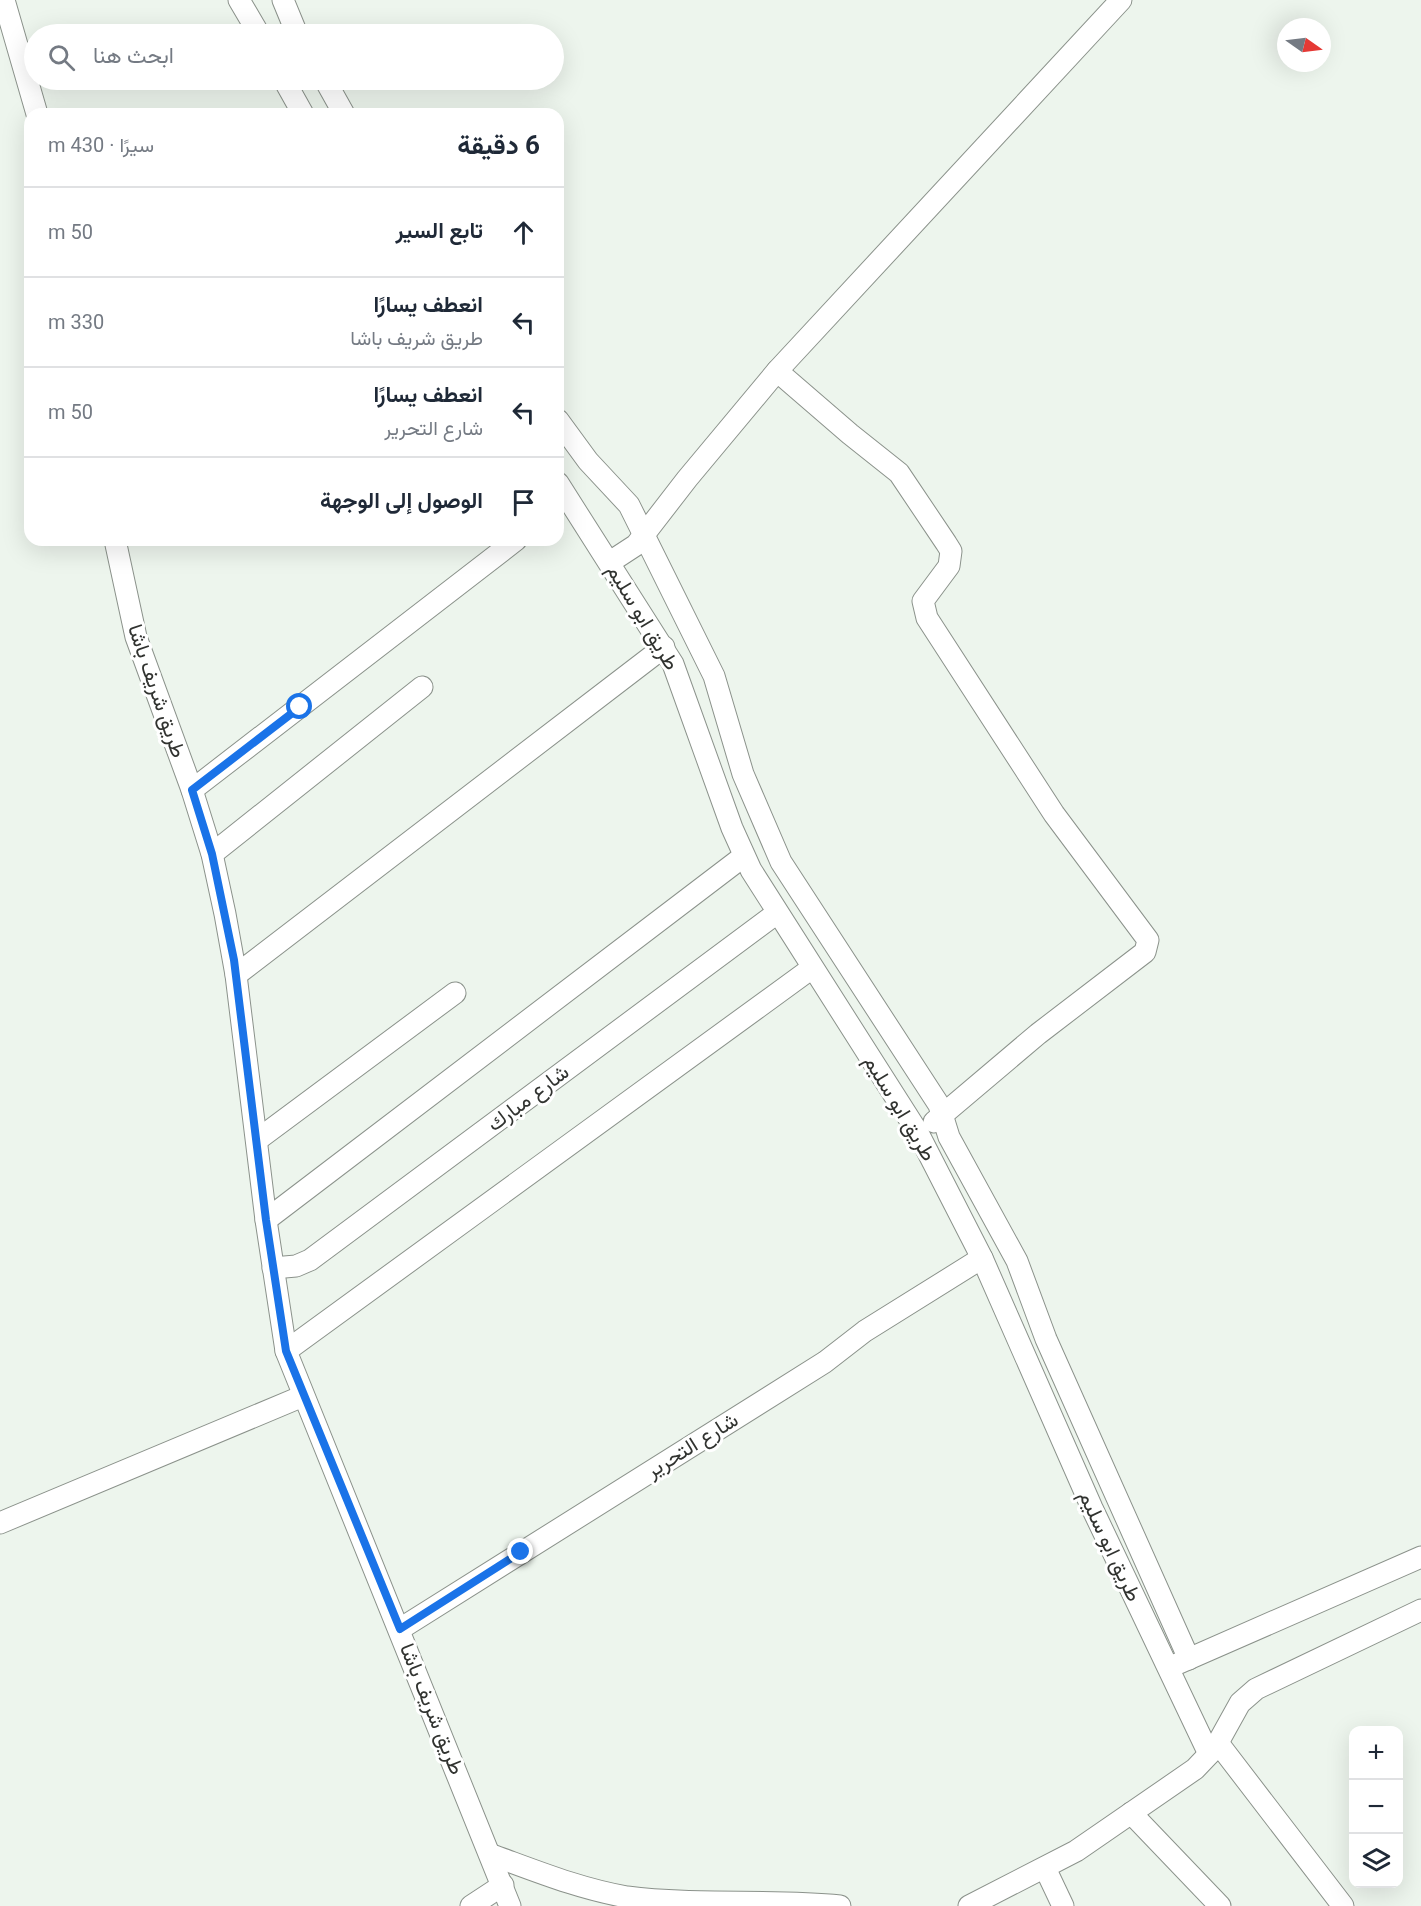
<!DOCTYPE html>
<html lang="ar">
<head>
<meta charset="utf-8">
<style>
  :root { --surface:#fff; --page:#f6f6f7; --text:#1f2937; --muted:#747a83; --line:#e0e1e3 }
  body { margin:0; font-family:Roboto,Vazirmatn,sans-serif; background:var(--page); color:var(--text); direction:rtl }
  .controls { position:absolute; right:18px; bottom:18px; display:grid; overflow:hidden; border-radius:12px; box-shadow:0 6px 24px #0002 }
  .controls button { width:54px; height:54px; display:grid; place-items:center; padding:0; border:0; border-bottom:2px solid var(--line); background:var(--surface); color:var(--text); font:30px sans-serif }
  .compass { position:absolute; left:1277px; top:18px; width:54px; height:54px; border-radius:50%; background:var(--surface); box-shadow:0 6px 24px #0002; rotate:104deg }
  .stop { position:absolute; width:18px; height:18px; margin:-14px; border:4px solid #1a73e8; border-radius:50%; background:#fff }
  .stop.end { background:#1a73e8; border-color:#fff; box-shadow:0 2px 6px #0008 }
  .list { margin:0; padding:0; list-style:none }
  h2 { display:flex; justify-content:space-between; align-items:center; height:78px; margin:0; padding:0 24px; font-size:26px }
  h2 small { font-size:20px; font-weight:400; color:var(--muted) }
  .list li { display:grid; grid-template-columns:39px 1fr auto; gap:18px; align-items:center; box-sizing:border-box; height:90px; padding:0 24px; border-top:2px solid var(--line) }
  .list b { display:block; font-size:22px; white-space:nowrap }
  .list p { margin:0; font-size:20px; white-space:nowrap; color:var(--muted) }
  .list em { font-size:20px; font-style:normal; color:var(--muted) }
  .icon { flex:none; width:33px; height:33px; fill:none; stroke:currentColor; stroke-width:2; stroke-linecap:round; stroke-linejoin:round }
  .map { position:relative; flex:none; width:1421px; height:1906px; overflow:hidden; direction:ltr }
  .search { position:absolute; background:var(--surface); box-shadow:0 6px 24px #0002; left:24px; top:24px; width:540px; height:66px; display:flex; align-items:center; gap:15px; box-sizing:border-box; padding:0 21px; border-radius:33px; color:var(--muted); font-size:22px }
  .panel { position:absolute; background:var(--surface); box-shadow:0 6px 24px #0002; left:24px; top:108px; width:540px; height:438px; border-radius:18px; direction:rtl }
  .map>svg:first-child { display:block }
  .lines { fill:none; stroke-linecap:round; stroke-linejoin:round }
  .minor-casing { stroke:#8b928b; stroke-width:23 }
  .minor { stroke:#fff; stroke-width:21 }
  .route { stroke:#1a73e8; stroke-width:8 }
  .labels { text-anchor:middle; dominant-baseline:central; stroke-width:6; stroke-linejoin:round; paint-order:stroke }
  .street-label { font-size:21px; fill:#313330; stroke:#fff }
</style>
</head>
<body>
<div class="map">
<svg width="1421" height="1906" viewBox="0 0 1421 1906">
  <rect width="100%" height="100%" fill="#edf5ed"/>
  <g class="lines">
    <g class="minor-casing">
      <g id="minor">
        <path d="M 4,0 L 37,114"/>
        <path d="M 239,0 L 259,34"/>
        <path d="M 283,0 L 297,34"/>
        <path d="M 284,80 L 303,114"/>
        <path d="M 325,80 L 344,114"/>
        <path d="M 777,371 L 850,434 L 899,473 L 946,543 L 951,551 L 949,566 L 923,601 L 927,618 L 1054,814 L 1148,940 L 1145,952 L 1038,1034 L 934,1122"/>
        <path d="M 558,420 L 588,461 L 629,505 L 714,676 L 743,774 L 781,862 L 939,1105 L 949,1137 L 1017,1261 L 1046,1339 L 1189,1659"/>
        <path d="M 558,483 L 673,664 L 732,828 L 751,870 L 917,1131 L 982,1258 L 1092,1508 L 1209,1754"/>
        <path d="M 115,540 L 136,637 L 192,790 L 212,854 L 225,914 L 236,975 L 266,1220 L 286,1351 L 510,1906"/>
        <path d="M 610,562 L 636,545 L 687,479 L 777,371 L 1121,0"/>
        <path d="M 192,790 L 516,540"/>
        <path d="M 212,854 L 422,687"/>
        <path d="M 236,975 L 664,647"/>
        <path d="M 257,1140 L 455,993"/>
        <path d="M 266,1220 L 744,856"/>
        <path d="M 273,1268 L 296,1266 L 310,1260 L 777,913"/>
        <path d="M 286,1351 L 812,968"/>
        <path d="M 0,1523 L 303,1396"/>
        <path d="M 400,1629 L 825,1362 L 865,1331 L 982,1258"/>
        <path d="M 1177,1664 L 1421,1557"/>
        <path d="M 1218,1743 L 1343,1906"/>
        <path d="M 1131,1813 L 1220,1906"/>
        <path d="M 492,1855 C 536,1871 580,1889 627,1897 C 697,1906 770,1899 840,1906"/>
        <path d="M 1045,1868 L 1063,1906"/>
        <path d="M 471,1906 L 503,1885"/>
        <path d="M 969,1906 L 1076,1851 L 1195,1769 L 1215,1748 L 1240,1703 L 1256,1689 L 1421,1610"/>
      </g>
    </g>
    <use href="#minor" class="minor"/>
  </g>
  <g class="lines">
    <path class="route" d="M 300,707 L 192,790 L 212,854 L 234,960 L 266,1220 L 286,1351 L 400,1629 L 521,1552"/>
  </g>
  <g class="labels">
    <g class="street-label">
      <text transform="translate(643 617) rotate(59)">طريق ابو سليم</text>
      <text transform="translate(157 691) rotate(71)">طريق شريف باشا</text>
      <text transform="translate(528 1098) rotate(-37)">شارع مبارك</text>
      <text transform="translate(900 1108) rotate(59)">طريق ابو سليم</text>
      <text transform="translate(692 1445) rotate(-32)">شارع التحرير</text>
      <text transform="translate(1110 1546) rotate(65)">طريق ابو سليم</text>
      <text transform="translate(432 1709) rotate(68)">طريق شريف باشا</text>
    </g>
  </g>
</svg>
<div class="controls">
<button>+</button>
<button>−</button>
<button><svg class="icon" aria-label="layers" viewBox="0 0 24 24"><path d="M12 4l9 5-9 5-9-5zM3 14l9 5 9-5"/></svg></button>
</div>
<svg class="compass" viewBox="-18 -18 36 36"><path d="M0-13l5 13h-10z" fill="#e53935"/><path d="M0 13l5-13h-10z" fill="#747a83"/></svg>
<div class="stop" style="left:300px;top:707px"></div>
<div class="stop end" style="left:521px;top:1552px"></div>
<div class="search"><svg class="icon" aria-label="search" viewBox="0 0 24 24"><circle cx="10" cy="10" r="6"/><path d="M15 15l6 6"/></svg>ابحث هنا</div>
<section class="panel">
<h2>6 دقيقة<small>سيرًا · 430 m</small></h2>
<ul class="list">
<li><svg class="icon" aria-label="ahead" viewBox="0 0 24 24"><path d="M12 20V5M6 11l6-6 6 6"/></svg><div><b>تابع السير</b></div><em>50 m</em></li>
<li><svg class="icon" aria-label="left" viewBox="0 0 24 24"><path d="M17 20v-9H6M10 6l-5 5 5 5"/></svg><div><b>انعطف يسارًا</b><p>طريق شريف باشا</p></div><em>330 m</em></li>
<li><svg class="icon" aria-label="left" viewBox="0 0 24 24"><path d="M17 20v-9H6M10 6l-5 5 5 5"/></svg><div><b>انعطف يسارًا</b><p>شارع التحرير</p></div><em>50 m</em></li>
<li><svg class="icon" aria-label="arrive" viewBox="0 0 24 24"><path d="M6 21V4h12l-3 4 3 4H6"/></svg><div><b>الوصول إلى الوجهة</b></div></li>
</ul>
</section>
</div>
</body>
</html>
